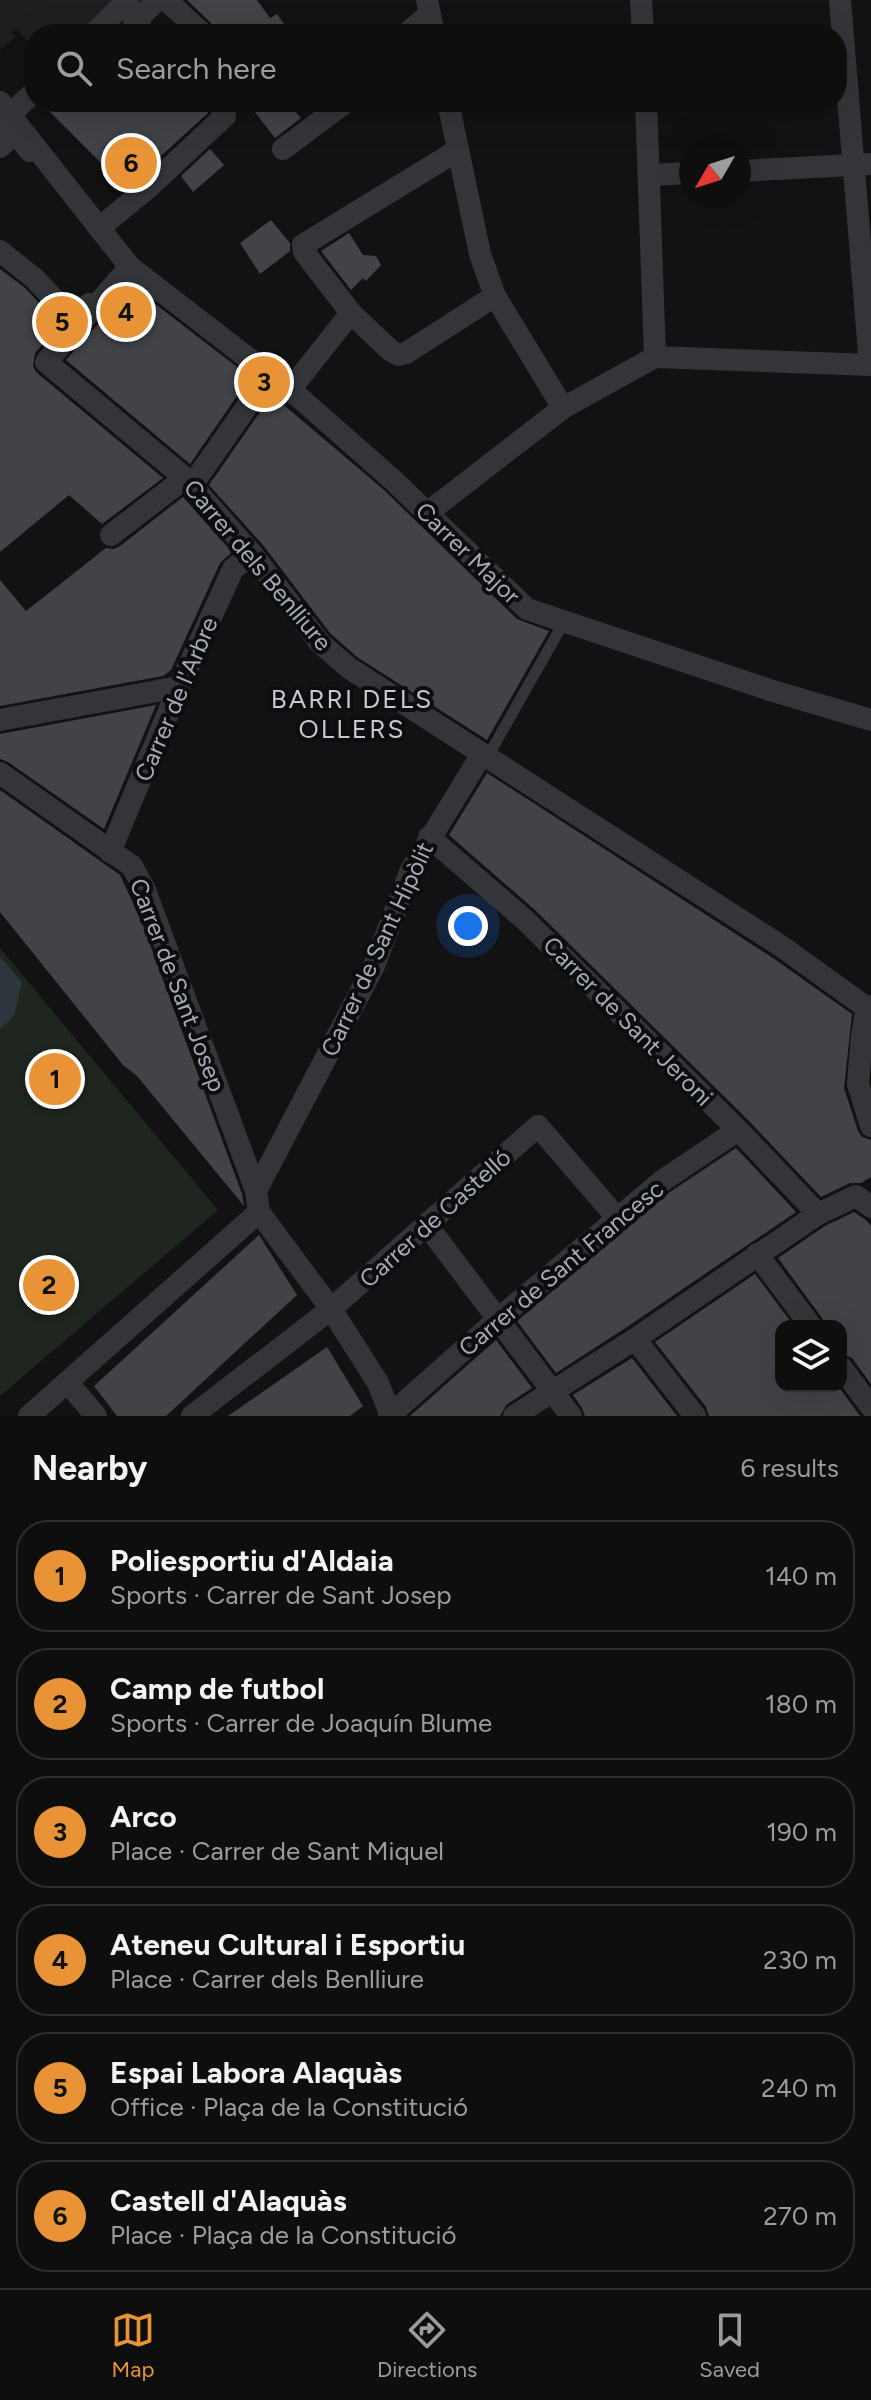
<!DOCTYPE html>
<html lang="en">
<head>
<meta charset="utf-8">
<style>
  :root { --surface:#0e0e0f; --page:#171718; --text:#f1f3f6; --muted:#9b9c9e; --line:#2e2e2f; --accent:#e89436 }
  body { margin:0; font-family:Figtree,sans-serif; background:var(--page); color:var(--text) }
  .controls { position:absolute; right:24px; bottom:24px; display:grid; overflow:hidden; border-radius:16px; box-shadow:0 8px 32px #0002 }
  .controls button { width:72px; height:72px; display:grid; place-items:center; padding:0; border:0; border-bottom:2px solid var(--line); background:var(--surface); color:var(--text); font:40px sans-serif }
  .compass { position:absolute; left:679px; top:136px; width:72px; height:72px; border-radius:50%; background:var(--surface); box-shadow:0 8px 32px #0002; rotate:231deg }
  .you { position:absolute; left:468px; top:926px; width:28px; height:28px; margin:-20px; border:6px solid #fff; border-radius:50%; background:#1a73e8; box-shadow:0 0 0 12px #1a73e833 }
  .badge { display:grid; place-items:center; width:52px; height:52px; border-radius:50%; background:var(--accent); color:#111; font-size:26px; font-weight:700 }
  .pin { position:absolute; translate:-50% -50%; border:4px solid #fff; box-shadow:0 2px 8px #0006 }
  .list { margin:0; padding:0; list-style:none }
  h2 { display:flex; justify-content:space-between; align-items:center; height:104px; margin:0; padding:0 32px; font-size:34px }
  h2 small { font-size:26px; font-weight:400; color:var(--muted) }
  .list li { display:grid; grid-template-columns:52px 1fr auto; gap:24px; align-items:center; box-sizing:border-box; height:112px; margin:0 16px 16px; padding:0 16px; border:2px solid var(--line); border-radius:32px }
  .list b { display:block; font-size:30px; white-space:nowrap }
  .list p { margin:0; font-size:26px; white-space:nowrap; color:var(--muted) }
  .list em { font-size:26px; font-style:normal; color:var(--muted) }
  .icon { flex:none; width:44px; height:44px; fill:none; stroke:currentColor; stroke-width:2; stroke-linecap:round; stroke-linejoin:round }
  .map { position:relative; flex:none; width:871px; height:1416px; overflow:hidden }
  .search { position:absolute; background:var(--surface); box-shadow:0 8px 32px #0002; left:24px; right:24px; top:24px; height:88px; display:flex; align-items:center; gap:20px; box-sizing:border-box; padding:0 28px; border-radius:32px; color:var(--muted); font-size:30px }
  .sheet { height:872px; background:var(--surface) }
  nav { display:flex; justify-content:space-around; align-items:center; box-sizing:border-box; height:112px; border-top:2px solid var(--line); background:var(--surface); font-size:22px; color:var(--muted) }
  nav a { display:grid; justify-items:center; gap:4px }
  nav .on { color:var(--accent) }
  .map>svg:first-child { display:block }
  .built { fill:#1e1f21 }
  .green { fill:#1f261f }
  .water { fill:#2c363c }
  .building { fill:#414347 }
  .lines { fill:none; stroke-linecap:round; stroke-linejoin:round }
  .lane { stroke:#333538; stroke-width:11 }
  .street { stroke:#333538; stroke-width:22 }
  .labels { text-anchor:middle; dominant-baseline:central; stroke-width:8; stroke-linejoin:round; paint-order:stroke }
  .street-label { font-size:24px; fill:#a4abb4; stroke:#0d0d0f }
  .neighbourhood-label { font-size:26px; letter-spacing:2px; fill:#c5c9d0; stroke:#0d0d0f }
</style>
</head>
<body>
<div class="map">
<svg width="871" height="1416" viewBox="0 0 871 1416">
  <rect width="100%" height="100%" fill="#121214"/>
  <path class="built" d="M 0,0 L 113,0 L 79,34 L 34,34 L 34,47 L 16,29 L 12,33 L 16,37 L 0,50 Z"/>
  <path class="green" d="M 0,948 L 218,1210 L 0,1396 Z"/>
  <path class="water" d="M 0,957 L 22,982 L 14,1016 L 0,1029 Z"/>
  <g class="building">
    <path d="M 187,0 L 257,0 L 270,18 L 277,14 L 291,34 L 217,34 L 212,24 Z"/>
    <path d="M 56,102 L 203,102 L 208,113 L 126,188 L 48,110 Z"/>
    <path d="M 247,102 L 287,102 L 301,118 L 275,138 Z"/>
    <path d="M 210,149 L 224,165 L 193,192 L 181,176 Z"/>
    <path d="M 271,220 L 290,243 L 290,251 L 260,274 L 240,243 Z"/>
    <path d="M 349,233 L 363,255 L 376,256 L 381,265 L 366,281 L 363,278 L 351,290 L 321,251 Z"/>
    <path d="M 0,269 L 25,288 L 60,325 L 35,353 L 33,366 L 36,372 L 163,478 L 102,524 L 69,495 L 0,552 Z"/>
    <path d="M 132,286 L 250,377 L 190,464 L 66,360 Z"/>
    <path d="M 272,395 L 384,490 L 517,619 L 549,631 L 487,740 L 357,657 L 330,633 L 263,545 L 209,485 Z"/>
    <path d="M 183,497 L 232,552 L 220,563 L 171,670 L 163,676 L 0,706 L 0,580 L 26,611 L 106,548 L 114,549 L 120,546 Z"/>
    <path d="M 156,705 L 104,829 L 8,762 L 0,759 L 0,734 Z"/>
    <path d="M 487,773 L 773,958 L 852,1014 L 844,1088 L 858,1131 L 862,1137 L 871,1140 L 871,1177 L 861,1183 L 850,1183 L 821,1197 L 748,1120 L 535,910 L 449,835 Z"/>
    <path d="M 0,790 L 120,875 L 141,920 L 242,1194 L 244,1206 L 137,1076 L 123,1065 L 0,912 Z"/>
    <path d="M 736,1148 L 796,1212 L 627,1327 L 556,1373 L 517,1321 L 670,1192 Z"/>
    <path d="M 854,1212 L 866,1220 L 871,1226 L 871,1384 L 852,1358 L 841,1353 L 841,1326 L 825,1326 L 822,1318 L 778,1258 L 825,1226 Z"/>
    <path d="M 259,1235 L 297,1295 L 166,1416 L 117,1416 L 94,1386 Z"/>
    <path d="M 755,1274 L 794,1326 L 781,1326 L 781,1386 L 838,1386 L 860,1416 L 709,1416 L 706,1407 L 655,1342 Z"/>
    <path d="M 496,1340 L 532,1388 L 506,1405 L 500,1416 L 410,1416 Z"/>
    <path d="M 327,1347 L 363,1406 L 350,1416 L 228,1416 Z"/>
    <path d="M 632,1358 L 677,1416 L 585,1416 L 582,1408 L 573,1395 Z"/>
  </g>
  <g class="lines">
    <path class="lane" d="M 487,758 L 564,622"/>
    <g class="street">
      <path d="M 166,0 L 203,34"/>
      <path d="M 427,0 L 434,34"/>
      <path d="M 641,0 L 643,34"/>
      <path d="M 840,0 L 870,365"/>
      <path d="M 93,34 L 128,0"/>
      <path d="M 146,34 L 134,23 L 157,0"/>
      <path d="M 406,34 L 430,14"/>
      <path d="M 0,102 L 130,267 L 301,399 L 393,480 L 527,609 L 773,691 L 871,720"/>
      <path d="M 448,102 L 480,254 L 495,296 L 563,408"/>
      <path d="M 646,102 L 655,357"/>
      <path d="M 1,123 L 34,92"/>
      <path d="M 0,147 L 15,133 L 30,151"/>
      <path d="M 283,149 L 346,102"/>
      <path d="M 458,150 L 303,245 L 304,252 L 351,313 L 391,351 L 399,355 L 406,353 L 495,296"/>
      <path d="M 739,171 L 871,164"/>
      <path d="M 649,175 L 691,173"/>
      <path d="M 99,228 L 148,188 L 225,116 L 224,110 L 217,102"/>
      <path d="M 0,251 L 34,278 L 74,320 L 89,304"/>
      <path d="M 130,267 L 46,362 L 185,478 L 252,554 L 320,643 L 349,668 L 781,946 L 867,1008"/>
      <path d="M 655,357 L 871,365"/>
      <path d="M 289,391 L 351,313"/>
      <path d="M 192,485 L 269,375"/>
      <path d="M 427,513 L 563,408 L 655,357"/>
      <path d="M 111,535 L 185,478"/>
      <path d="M 0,720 L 179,687"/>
      <path d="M 0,773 L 132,866 L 145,890 L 256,1191 L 259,1212 L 331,1309 L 378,1383 L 391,1416"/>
      <path d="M 429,837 L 525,920 L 738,1130 L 818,1214"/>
      <path d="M 110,852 L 179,687 L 233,569 L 252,554"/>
      <path d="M 871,1006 L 867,1008 L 862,1035 L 858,1084 L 871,1126"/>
      <path d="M 256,1191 L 374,966 L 411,870 L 482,754"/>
      <path d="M 426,1224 L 571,1416"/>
      <path d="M 757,1254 L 811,1326"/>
      <path d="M 635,1339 L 695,1416"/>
      <path d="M 841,1367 L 871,1407"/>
      <path d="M 67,1382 L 96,1416"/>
      <path d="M 29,1416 L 259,1212"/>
      <path d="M 192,1416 L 331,1309 L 538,1126 L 618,1219"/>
      <path d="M 389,1416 L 497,1320 L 662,1181 L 738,1130"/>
      <path d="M 514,1416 L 635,1339 L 818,1214 L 856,1196 L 871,1207"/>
    </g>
  </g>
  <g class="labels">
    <g class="street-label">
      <text transform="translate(468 553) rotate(44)">Carrer Major</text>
      <text transform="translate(258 565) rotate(50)">Carrer dels Benlliure</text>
      <text transform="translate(176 699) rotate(-67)">Carrer de l'Arbre</text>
      <text transform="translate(377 949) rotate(-65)">Carrer de Sant Hipòlit</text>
      <text transform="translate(178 985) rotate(69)">Carrer de Sant Josep</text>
      <text transform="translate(628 1021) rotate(45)">Carrer de Sant Jeroni</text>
      <text transform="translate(435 1218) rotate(-42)">Carrer de Castelló</text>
      <text transform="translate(561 1268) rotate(-40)">Carrer de Sant Francesc</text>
    </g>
    <g class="neighbourhood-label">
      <text x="352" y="699">BARRI DELS<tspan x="352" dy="30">OLLERS</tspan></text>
    </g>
  </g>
</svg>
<div class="controls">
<button><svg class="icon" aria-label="layers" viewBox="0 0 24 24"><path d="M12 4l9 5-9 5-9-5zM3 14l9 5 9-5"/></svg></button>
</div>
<svg class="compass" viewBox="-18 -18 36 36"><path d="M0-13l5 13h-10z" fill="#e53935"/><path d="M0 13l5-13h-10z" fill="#9b9c9e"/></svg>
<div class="you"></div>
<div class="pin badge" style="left:55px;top:1079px">1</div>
<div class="pin badge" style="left:49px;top:1285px">2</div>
<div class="pin badge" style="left:264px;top:382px">3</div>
<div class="pin badge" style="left:126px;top:312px">4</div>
<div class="pin badge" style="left:62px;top:322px">5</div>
<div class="pin badge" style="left:131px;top:163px">6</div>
<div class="search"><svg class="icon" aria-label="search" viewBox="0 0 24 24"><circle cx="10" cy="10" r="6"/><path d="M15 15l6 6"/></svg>Search here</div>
</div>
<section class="sheet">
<h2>Nearby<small>6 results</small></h2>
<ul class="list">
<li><span class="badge">1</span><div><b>Poliesportiu d'Aldaia</b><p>Sports · Carrer de Sant Josep</p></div><em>140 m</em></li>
<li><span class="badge">2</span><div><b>Camp de futbol</b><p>Sports · Carrer de Joaquín Blume</p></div><em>180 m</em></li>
<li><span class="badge">3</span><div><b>Arco</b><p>Place · Carrer de Sant Miquel</p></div><em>190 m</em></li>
<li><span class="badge">4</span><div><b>Ateneu Cultural i Esportiu</b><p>Place · Carrer dels Benlliure</p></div><em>230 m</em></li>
<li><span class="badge">5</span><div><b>Espai Labora Alaquàs</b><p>Office · Plaça de la Constitució</p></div><em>240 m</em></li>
<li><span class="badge">6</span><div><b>Castell d'Alaquàs</b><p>Place · Plaça de la Constitució</p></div><em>270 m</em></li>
</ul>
</section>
<nav>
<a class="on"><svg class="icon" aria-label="map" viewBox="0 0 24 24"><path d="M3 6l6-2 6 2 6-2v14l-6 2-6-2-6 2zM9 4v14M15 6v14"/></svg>Map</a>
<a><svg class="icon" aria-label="directions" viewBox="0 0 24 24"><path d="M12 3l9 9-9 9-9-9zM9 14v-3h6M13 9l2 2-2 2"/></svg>Directions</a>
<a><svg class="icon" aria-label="saved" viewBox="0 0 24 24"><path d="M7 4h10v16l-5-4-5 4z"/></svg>Saved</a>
</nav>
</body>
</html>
